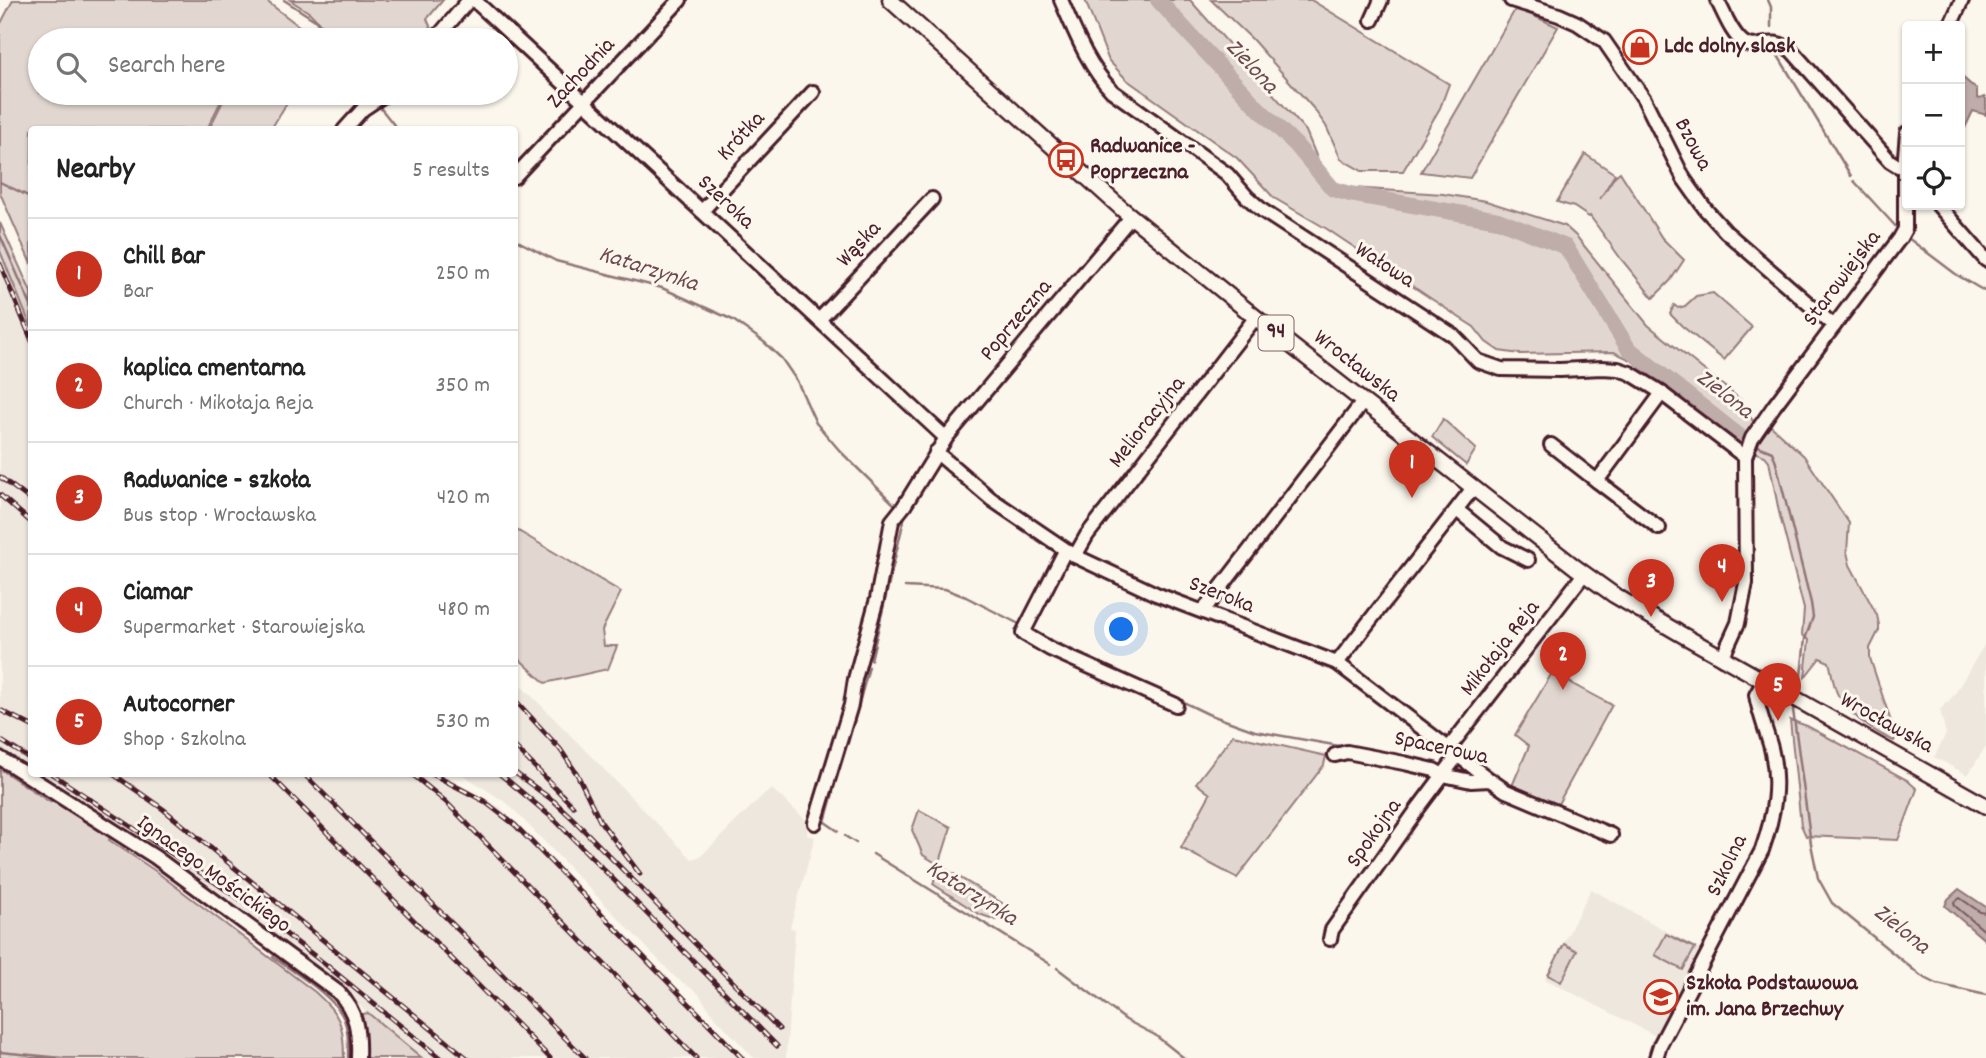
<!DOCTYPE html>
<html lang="en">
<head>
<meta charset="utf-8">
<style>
  :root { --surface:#fff; --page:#f2f2f2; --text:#222; --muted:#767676; --line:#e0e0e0; --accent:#c8321e }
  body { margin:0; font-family:Dekko,sans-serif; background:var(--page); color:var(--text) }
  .controls { position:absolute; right:21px; top:21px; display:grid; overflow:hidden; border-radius:7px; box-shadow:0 2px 5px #0004 }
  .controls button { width:63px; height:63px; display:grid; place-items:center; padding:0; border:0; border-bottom:2px solid var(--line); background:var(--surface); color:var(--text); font:35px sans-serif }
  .you { position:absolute; left:1122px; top:630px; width:24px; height:24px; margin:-18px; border:5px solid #fff; border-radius:50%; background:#1a73e8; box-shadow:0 0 0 10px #1a73e833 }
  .badge { display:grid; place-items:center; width:46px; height:46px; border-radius:50%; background:var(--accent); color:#fff; font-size:23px; font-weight:700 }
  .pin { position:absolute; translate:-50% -58px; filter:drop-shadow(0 2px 4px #0008) }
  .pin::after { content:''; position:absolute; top:37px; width:24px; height:21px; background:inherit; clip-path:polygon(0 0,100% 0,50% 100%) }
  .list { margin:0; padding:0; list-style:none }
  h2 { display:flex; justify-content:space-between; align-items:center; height:91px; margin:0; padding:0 28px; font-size:30px }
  h2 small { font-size:23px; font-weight:400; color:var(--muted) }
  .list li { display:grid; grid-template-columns:46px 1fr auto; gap:21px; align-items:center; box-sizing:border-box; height:112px; padding:0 28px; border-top:2px solid var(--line) }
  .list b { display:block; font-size:26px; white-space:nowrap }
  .list p { margin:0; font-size:23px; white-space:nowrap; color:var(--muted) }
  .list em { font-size:23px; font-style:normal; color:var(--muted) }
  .icon { flex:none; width:38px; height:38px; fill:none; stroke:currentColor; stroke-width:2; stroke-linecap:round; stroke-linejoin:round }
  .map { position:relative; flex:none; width:1986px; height:1058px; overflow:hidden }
  .search { position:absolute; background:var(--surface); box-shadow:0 2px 5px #0004; left:28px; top:28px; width:490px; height:77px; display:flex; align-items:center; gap:18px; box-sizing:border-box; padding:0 24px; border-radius:38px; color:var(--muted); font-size:26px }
  .panel { position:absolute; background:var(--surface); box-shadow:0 2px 5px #0004; left:28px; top:126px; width:490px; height:651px; border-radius:7px }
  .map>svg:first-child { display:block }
  .built { fill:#eee7de }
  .green { fill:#e2d7d0; stroke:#967b7e; stroke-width:2 }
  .water { fill:#bfadaa; stroke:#907477; stroke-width:2 }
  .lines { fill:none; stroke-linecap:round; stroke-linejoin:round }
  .shore { stroke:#79585e; stroke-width:2 }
  .stream { stroke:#907477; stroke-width:2.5 }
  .river { stroke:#bfadaa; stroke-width:16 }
  .minor-casing { stroke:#4a1f2b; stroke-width:18 }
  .major-casing { stroke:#4a1f2b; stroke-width:19 }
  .minor { stroke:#fbf7ec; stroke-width:12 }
  .major { stroke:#fbf7ec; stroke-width:14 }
  .rail-casing { stroke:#4a1f2b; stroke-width:5 }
  .rail { stroke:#fbf7ec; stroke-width:2.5; stroke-dasharray:8; stroke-linecap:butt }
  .labels { text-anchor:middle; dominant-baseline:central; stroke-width:6; stroke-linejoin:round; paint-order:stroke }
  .shield { fill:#fbf7ec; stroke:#7f6065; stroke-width:2 }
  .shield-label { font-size:21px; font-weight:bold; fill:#4a1f2b }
  .poi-label { font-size:23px; font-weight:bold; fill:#4a1f2b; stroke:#fbf7ec; text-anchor:start }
  .street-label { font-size:23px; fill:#4a1f2b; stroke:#fbf7ec }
  .water-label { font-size:24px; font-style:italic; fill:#6d4a51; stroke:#fbf7ec }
</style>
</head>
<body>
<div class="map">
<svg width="1986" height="1058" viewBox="0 0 1986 1058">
  <rect width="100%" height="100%" fill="#fbf7ec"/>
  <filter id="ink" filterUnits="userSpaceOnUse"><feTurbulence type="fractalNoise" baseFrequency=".0143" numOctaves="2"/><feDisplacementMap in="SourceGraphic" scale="14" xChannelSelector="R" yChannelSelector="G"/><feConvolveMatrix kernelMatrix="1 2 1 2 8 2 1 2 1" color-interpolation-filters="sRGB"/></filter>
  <g filter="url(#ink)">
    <g class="built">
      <path d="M 0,251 L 31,327 L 31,770 L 0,750 Z"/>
      <path d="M 1986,642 L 1986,746 L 1968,775 L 1934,757 L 1946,734 L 1940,710 L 1954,695 Z"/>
      <path d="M 515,682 L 529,693 L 692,859 L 701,856 L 764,794 L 772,789 L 808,822 L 807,835 L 815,837 L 790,928 L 795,929 L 786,1058 L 754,1058 L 716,1018 L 697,992 L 676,978 L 508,804 L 462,774 L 514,774 Z"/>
      <path d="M 37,774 L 441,774 L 501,808 L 745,1058 L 422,1058 L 252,916 Z"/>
      <path d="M 1591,889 L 1702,951 L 1656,1036 L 1545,979 Z"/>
    </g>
    <g class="green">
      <path d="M 13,0 L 265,0 L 317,40 L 40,40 L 40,93 L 225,93 L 207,129 L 32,130 L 31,264 L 0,193 L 0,25 Z"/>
      <path d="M 290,0 L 443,0 L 427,19 L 431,28 L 420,40 L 336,40 L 310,13 Z"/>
      <path d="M 1085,0 L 1190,0 L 1306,131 L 1319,163 L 1326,173 L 1338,184 L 1352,188 L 1443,194 L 1486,201 L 1565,226 L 1577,237 L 1648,325 L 1741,400 L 1744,410 L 1755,423 L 1738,443 L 1631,360 L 1614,352 L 1520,354 L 1499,351 L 1486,342 L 1474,327 L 1460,318 L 1327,229 L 1274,198 L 1237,158 L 1127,80 L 1109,61 Z"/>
      <path d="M 1211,0 L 1311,0 L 1449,84 L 1440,108 L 1403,171 L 1362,171 L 1341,159 L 1326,126 L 1313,108 L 1252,39 Z"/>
      <path d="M 1516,8 L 1558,27 L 1470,178 L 1421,172 Z"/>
      <path d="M 227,93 L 293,93 L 271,129 L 209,129 Z"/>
      <path d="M 1585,154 L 1615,174 L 1600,199 L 1615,176 L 1620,172 L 1662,238 L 1684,260 L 1670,281 L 1653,298 L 1621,259 L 1590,216 L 1589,217 L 1574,207 L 1557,202 Z"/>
      <path d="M 0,223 L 31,292 L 31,327 L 0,251 Z"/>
      <path d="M 1713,293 L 1752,327 L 1724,360 L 1682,326 L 1670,314 L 1674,305 L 1678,308 L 1685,306 L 1696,296 Z"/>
      <path d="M 1443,419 L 1476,449 L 1466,465 L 1432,437 Z"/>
      <path d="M 1771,426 L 1804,456 L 1849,523 L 1847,552 L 1850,565 L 1877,615 L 1879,625 L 1879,630 L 1870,648 L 1870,658 L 1896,737 L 1894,741 C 1872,731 1851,716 1838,695 C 1833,686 1832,672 1829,662 L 1820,658 L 1805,677 L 1809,640 L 1802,635 L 1804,609 L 1779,512 L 1769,461 L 1765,456 L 1754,452 L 1757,441 Z"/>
      <path d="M 515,529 L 621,592 L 602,630 L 604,646 L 617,646 L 608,669 L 545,683 L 515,655 Z"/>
      <path d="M 1552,673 L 1612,705 L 1558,804 L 1512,786 L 1529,746 L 1515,735 Z"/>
      <path d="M 1790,720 L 1807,726 L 1907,780 L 1917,789 L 1898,840 L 1806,836 L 1801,825 Z"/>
      <path d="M 1233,735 L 1326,756 L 1324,765 L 1237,878 L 1181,848 L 1210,794 L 1196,783 Z"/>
      <path d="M 0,769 L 50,802 L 52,798 L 112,835 L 109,840 L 154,870 L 315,992 C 340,1014 344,1025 344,1058 L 0,1058 Z"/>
      <path d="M 919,810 L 951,827 L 939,865 L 1002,903 L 996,920 L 979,914 L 933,884 L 939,865 L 923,855 L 912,830 Z"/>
      <path d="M 1666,934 L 1695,948 L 1683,970 L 1655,955 Z"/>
      <path d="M 1564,944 L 1577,951 L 1561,982 L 1548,975 Z"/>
      <path d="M 368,1013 L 422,1058 L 365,1058 L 362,1014 Z"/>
    </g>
    <g class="water">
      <path d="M 1960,75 L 1977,90 L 1977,98 L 1980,99 L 1984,97 L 1986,99 L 1986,115 L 1973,111 L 1965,128 L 1963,125 L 1960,126 Z"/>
      <path d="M 1959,889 L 1986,907 L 1986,941 L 1945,906 L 1948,899 Z"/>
    </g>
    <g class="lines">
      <path class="shore" d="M 1986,913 L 1980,912 L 1960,898 L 1954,902 L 1955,906 L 1986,932"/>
      <g class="stream">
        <path d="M 284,0 L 315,20 L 331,40"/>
        <path d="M 1768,0 L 1771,7 L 1771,27"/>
        <path d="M 1774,49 L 1851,176"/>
        <path d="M 369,93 L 371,95"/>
        <path d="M 379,106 L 398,130"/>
        <path d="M 1854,181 L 1898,229"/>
        <path d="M 0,182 L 32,198"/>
        <path d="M 0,235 L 32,308"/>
        <path d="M 1908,238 L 1957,275 L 1986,292"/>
        <path d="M 514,239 L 556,261 L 662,288 L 733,320 L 764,342 L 782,359 L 797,381 L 816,423 L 840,451 L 897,507"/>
        <path d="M 1753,444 L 1772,452 L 1775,459 L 1811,603 L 1813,617 L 1805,639 L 1799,694"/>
        <path d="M 905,587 L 945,589 L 966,597 L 1021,625"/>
        <path d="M 1032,631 L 1168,695"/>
        <path d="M 871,660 L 905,515"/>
        <path d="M 1177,699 L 1208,714 L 1255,731 L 1345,747"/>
        <path d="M 1796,703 L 1793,710 L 1811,844 L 1818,878 L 1832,903 L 1921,976 L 1937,984 L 1986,995"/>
        <path d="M 848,743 L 869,667"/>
        <path d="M 833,793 L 825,822 L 838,831"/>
        <path d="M 845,836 L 856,843"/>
        <path d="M 873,854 L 1050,964"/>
        <path d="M 273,957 C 293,972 335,996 344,1019 C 349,1032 348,1045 348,1058"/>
        <path d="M 1057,968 L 1126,1020 L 1155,1035 L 1184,1058"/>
        <path d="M 0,1052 L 62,1058"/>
      </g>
      <path class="river" d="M 1158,0 L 1255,105 L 1296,145 L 1333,189 L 1350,194 L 1498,220 L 1566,247 L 1628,348 L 1743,439"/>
      <g class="minor-casing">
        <g id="minor">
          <path d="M 474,0 L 946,438"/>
          <path d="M 1061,0 C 1075,32 1088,66 1112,91 L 1227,174 L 1247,197 L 1263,211 L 1454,336 L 1478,361 L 1501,369 L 1560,370 L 1602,368 L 1618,369 L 1630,373 L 1656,389 L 1745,457"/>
          <path d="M 1511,0 L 1559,15 L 1577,23 L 1604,41 L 1644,99 L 1684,179 L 1706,210 L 1726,232 L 1834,326"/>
          <path d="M 1717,0 C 1724,13 1732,35 1744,43 C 1760,52 1769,34 1792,51 L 1890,161 L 1898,166 L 1905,166"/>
          <path d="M 1372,20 L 1381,0"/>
          <path d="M 1950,26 L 1962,0"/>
          <path d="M 435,40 L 469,0"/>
          <path d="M 344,130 L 363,109 L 387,93"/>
          <path d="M 514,177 L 680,0"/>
          <path d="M 1938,205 L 1986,260"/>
          <path d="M 702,211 L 813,92"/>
          <path d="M 819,320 L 932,199"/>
          <path d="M 1551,445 L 1597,481 L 1662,393"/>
          <path d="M 936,452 L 991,499 L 1075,556 L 1156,594 L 1337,663 L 1490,780"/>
          <path d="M 1597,481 L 1659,528"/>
          <path d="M 1457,510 L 1502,547 L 1528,560"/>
          <path d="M 1065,551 L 1023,633 L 1050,649 L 1176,705"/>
          <path d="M 1075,556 L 1087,535 L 1256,317"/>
          <path d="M 1203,611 L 1363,402"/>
          <path d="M 1722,658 L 1738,623 L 1746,583 L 1745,457 L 1752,438 L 1774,406 L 1900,238 L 1905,229 L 1905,156 L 1907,133"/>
          <path d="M 1337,663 L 1473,488"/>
          <path d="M 1449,748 L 1584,574"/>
          <path d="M 1335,755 L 1347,752 L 1404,763 L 1434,770 L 1443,775 L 1471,781 L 1490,780 L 1506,791 L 1611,835"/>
          <path d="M 0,758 L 155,857 L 338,992 C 357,1012 359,1032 358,1058"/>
          <path d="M 815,823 L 851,705 L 855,679 L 877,599 L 892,521 L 904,506 L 946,438 L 1131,217"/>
          <path d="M 1330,939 L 1332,930 L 1419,807 L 1458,755"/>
          <path d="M 1656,1058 L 1660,1045 L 1762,850 C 1774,815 1780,784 1771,748 C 1766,730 1759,713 1756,695 L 1764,681"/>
        </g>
      </g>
      <g class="major-casing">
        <path id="major" d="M 890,0 L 1122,209 L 1265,325 L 1575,567 L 1614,595 L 1679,633 L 1986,806"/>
      </g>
      <use href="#minor" class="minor"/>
      <use href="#major" class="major"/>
      <g class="rail-casing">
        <g id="rail">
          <path d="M 0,264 L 32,341"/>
          <path d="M 0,477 L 32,501"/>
          <path d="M 0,495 L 32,523"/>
          <path d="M 514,699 L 560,749 L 577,774 L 600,821 L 640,874"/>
          <path d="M 0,710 L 32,726"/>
          <path d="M 0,740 L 32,760"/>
          <path d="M 514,746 L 573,806"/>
          <path d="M 514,772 L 555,802 L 574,820 L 779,1029"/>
          <path d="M 52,774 L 243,901 L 325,964 L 440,1058"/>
          <path d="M 113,774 L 163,809 L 467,1058"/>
          <path d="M 269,774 L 550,1058"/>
          <path d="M 304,774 L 585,1058"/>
          <path d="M 412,774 L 446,802 L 696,1058"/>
          <path d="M 432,774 L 484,801 L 515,825 L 742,1058"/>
          <path d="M 500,774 L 555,820 L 777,1046"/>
        </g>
      </g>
      <use href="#rail" class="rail"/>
    </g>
  </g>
  <defs>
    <g id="shop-ring" transform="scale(1.75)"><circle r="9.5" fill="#fbf7ec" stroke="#c8321e" stroke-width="1.5"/><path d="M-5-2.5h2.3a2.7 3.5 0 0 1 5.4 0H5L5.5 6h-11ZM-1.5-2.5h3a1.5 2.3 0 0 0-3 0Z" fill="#c8321e"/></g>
    <g id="bus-ring" transform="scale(1.75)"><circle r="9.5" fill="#fbf7ec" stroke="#c8321e" stroke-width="1.5"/><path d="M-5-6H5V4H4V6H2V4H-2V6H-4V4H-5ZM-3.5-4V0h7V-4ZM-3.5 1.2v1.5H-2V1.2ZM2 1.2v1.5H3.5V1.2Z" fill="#c8321e"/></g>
    <g id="school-ring" transform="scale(1.75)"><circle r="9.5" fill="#fbf7ec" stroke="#c8321e" stroke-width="1.5"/><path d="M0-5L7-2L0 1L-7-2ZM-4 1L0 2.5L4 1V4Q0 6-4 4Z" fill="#c8321e"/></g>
  </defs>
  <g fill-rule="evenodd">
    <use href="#shop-ring" x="1640" y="47"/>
    <use href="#bus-ring" x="1066" y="160"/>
    <use href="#school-ring" x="1661" y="997"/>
  </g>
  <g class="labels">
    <rect class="shield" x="1258.5" y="315.5" width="35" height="35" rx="5"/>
    <g class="shield-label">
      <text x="1276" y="333">94</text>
    </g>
    <g class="poi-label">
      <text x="1664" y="47">Ldc dolny slask</text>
      <text x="1090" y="147">Radwanice -<tspan x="1090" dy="26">Poprzeczna</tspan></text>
      <text x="1686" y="984">Szkoła Podstawowa<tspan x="1686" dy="26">im. Jana Brzechwy</tspan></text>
    </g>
    <g class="street-label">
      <text transform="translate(582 74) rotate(-47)">Zachodnia</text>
      <text transform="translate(742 137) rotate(-47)">Krótka</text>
      <text transform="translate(1692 145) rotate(62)">Bzowa</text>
      <text transform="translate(725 203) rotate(43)">Szeroka</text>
      <text transform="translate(860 245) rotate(-47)">Wąska</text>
      <text transform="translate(1384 266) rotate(33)">Wałowa</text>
      <text transform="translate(1843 279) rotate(-53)">Starowiejska</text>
      <text transform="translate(1017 321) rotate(-50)">Poprzeczna</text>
      <text transform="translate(1356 367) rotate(38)">Wrocławska</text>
      <text transform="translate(1148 423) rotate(-52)">Melioracyjna</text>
      <text transform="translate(1221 596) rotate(21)">Szeroka</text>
      <text transform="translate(1501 649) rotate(-52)">Mikołaja Reja</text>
      <text transform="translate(1886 724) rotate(29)">Wrocławska</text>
      <text transform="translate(1441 749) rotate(12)">Spacerowa</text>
      <text transform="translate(1375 834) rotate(-55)">Spokojna</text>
      <text transform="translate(1728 866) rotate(-64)">Szkolna</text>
      <text transform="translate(213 875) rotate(36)">Ignacego Mościckiego</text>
    </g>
    <g class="water-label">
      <text transform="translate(1251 67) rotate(47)">Zielona</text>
      <text transform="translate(648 270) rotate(18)">Katarzynka</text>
      <text transform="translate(1724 395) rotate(38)">Zielona</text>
      <text transform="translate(971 894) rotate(32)">Katarzynka</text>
      <text transform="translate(1901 930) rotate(39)">Zielona</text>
    </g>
  </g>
</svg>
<div class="controls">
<button>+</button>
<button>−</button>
<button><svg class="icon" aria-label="locate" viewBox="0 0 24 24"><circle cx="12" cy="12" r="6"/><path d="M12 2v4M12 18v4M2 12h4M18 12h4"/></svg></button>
</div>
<div class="you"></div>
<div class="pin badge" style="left:1412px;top:498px">1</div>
<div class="pin badge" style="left:1563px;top:690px">2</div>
<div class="pin badge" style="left:1651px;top:617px">3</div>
<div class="pin badge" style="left:1722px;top:602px">4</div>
<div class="pin badge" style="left:1778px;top:721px">5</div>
<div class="search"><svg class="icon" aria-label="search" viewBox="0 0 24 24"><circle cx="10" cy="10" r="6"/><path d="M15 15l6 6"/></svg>Search here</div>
<section class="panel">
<h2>Nearby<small>5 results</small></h2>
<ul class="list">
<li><span class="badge">1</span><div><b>Chill Bar</b><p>Bar</p></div><em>250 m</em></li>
<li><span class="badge">2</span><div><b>kaplica cmentarna</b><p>Church · Mikołaja Reja</p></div><em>350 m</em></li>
<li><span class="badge">3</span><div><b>Radwanice - szkoła</b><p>Bus stop · Wrocławska</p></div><em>420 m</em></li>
<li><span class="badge">4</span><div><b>Ciamar</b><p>Supermarket · Starowiejska</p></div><em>480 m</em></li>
<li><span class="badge">5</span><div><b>Autocorner</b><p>Shop · Szkolna</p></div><em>530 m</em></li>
</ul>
</section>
</div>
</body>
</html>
